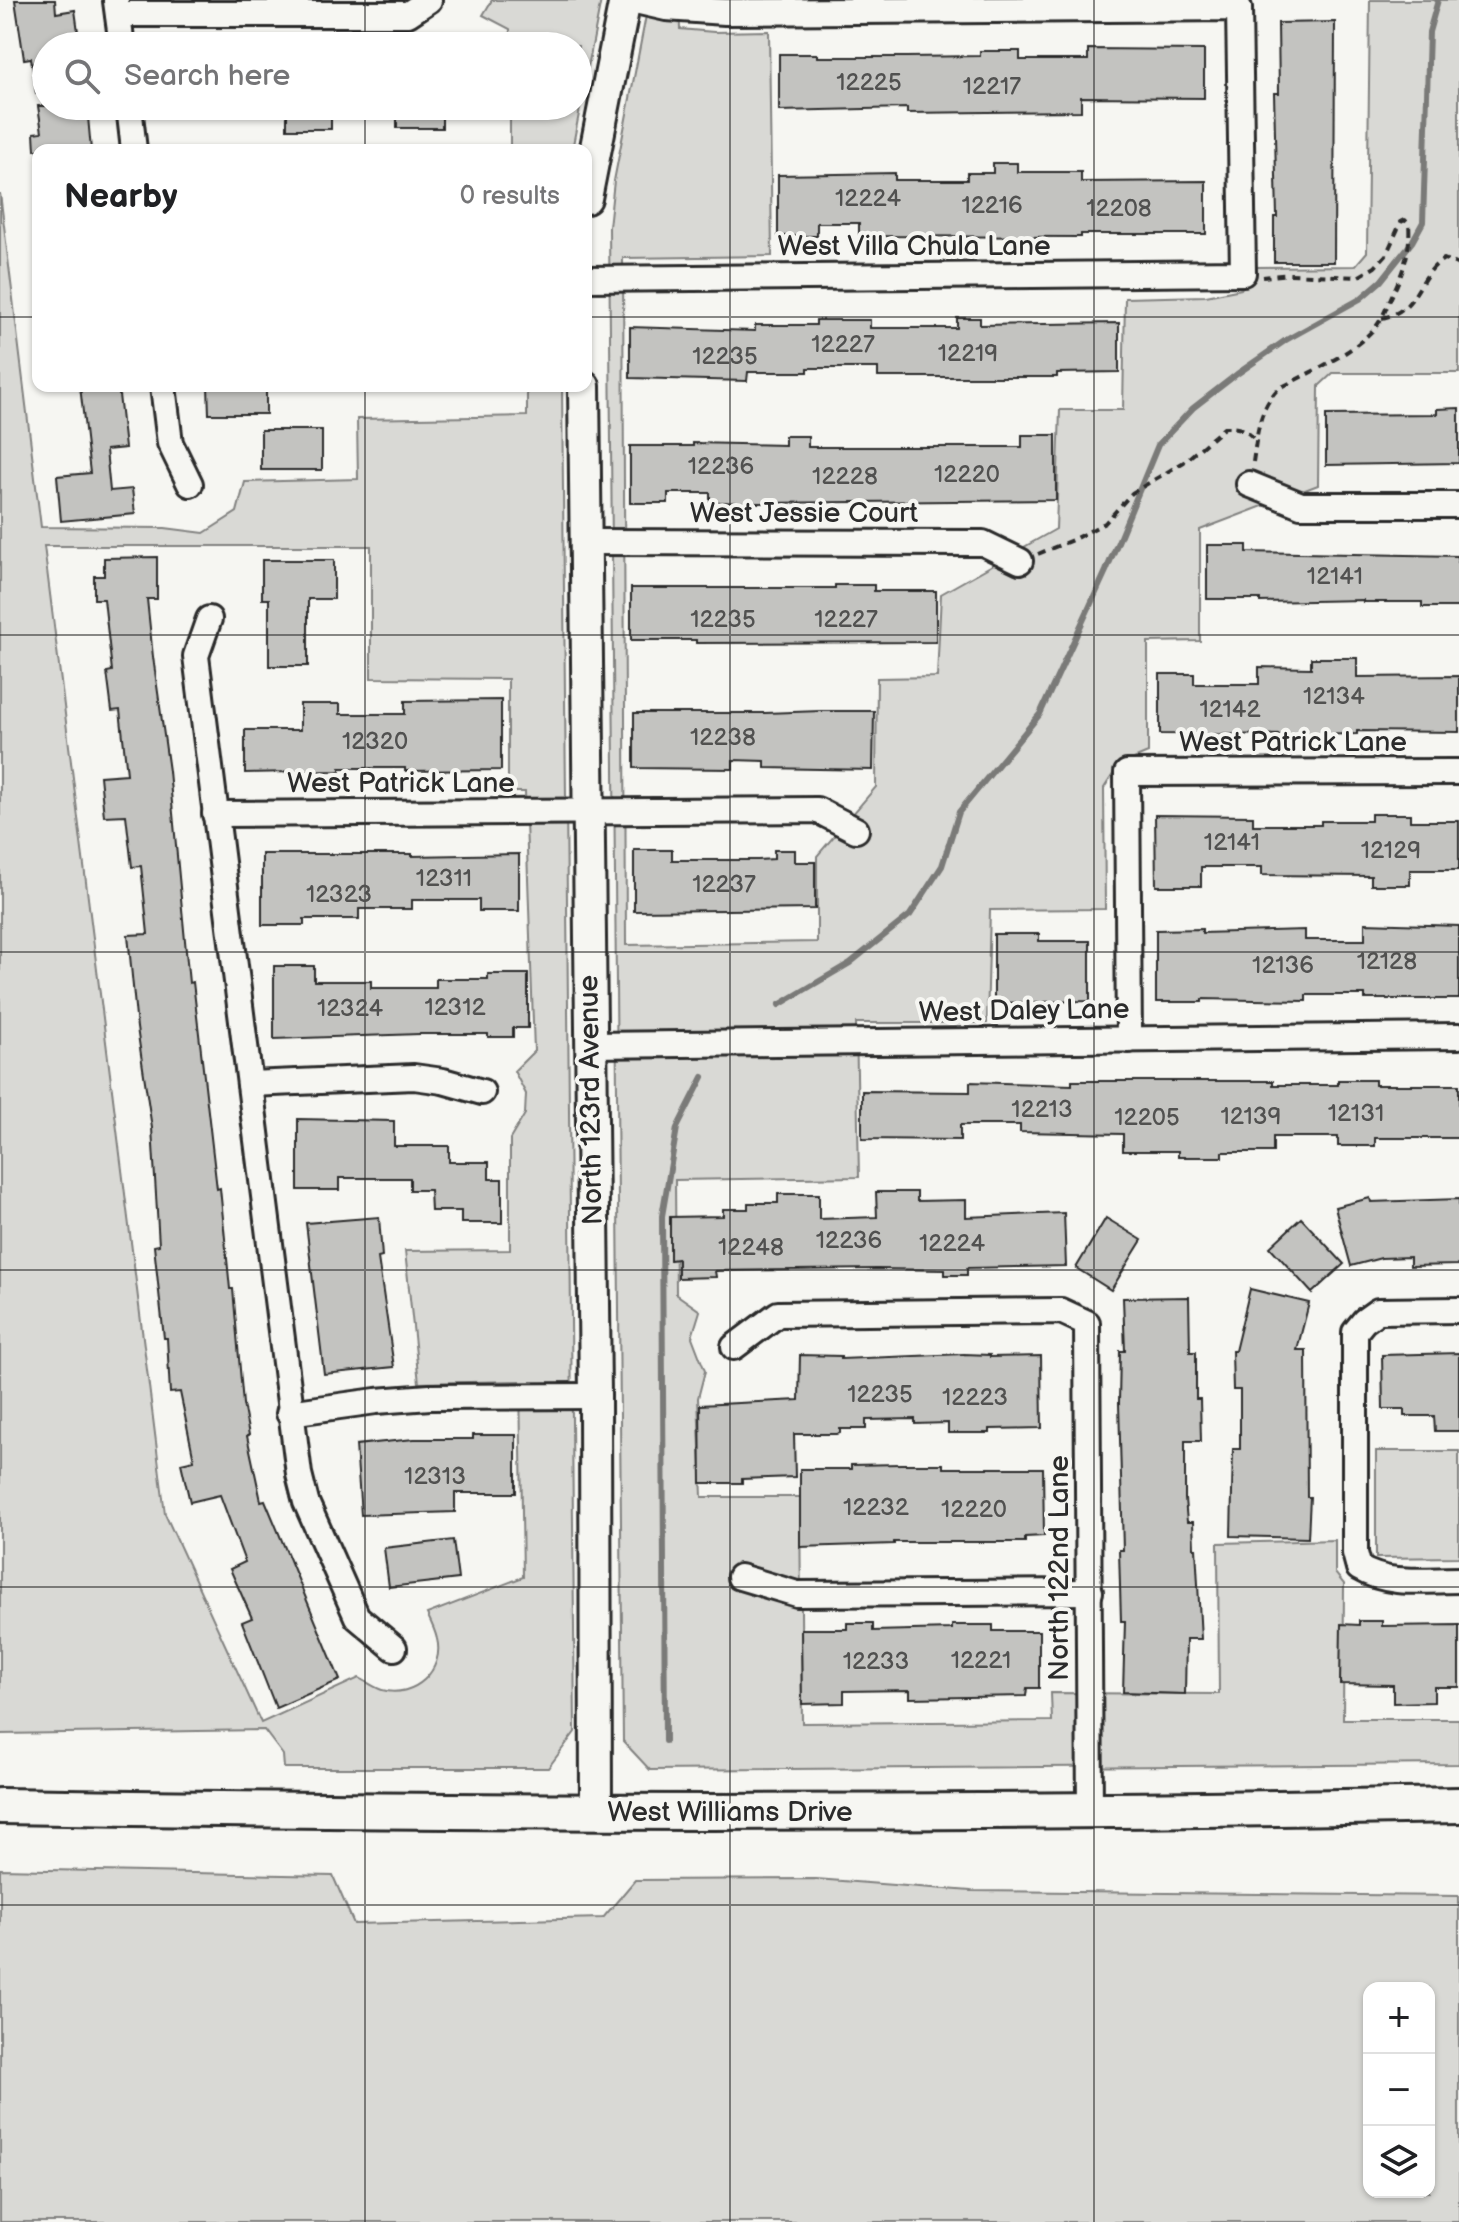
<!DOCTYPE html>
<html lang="en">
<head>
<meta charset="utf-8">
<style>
  :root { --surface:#fff; --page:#f2f2f2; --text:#202124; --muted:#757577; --line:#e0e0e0 }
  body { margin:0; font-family:"Balsamiq Sans",sans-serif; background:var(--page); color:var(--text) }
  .controls { position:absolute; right:24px; bottom:24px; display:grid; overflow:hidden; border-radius:16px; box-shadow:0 2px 6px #0004 }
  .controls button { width:72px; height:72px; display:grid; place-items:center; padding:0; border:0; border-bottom:2px solid var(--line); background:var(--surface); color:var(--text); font:40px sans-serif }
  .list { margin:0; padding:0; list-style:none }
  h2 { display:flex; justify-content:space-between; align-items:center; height:104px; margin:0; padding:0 32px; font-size:34px }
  h2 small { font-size:26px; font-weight:400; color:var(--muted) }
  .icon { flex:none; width:44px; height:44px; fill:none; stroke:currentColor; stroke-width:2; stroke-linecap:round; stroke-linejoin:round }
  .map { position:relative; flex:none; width:1459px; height:2222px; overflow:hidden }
  .search { position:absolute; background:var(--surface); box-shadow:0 2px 6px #0004; left:32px; top:32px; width:560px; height:88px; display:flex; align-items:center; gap:20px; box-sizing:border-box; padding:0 28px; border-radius:44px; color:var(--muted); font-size:30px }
  .panel { position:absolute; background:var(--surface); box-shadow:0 2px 6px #0004; left:32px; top:144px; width:560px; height:248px; border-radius:16px }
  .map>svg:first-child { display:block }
  .green { fill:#d9d9d5; stroke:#828280; stroke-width:2; fill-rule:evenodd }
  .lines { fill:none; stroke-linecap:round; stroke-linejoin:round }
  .stream { stroke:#7a7a78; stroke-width:6 }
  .building { fill:#c3c3c0; stroke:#2b2b2b; stroke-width:2 }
  .minor-casing { stroke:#2b2b2b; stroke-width:30 }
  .tertiary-casing { stroke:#2b2b2b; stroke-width:36 }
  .secondary-casing { stroke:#2b2b2b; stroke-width:40 }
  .path { stroke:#2b2b2b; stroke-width:4; stroke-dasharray:8 6; stroke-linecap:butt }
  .minor { stroke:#f6f6f2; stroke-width:24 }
  .tertiary { stroke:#f6f6f2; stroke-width:30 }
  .secondary { stroke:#f6f6f2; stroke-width:34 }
  .grid { fill:none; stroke:#2b2b2b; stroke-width:2; stroke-opacity:0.55 }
  .labels { text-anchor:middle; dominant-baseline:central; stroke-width:8; stroke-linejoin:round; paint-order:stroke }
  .number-label { font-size:24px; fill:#515150 }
  .street-label { font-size:28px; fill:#2b2b2b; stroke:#f6f6f2 }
</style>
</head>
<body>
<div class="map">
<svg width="1459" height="2222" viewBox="0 0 1459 2222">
  <rect width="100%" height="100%" fill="#f6f6f2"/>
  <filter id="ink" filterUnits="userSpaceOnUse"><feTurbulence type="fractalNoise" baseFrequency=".0125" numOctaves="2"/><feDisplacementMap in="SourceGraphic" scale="16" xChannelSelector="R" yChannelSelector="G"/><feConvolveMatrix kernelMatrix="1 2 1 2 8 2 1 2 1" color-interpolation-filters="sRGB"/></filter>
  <g filter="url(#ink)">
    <g class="green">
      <path d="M 492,0 L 601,0 L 572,150 L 510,150 L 510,106 L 578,106 L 578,46 L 510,46 L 510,29 L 483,15 Z"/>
      <path d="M 649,0 L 679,0 L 680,29 L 714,32 L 769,31 L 772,256 L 623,258 L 626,945 L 817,942 L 817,856 L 876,787 L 877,678 L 937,677 L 941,594 L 1056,529 L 1060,410 L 1123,410 L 1125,298 L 1206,296 L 1241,289 L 1255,267 L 1355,266 L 1367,252 L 1370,0 L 1459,0 L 1459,373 L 1333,373 L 1319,386 L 1318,485 L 1200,530 L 1200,641 L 1148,642 L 1148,753 L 1119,765 L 1104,788 L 1105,909 L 990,910 L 987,1023 L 856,1023 L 859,1177 L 675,1180 L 676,1294 L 700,1311 L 692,1337 L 705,1371 L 698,1398 L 702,1497 L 800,1497 L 802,1723 L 1052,1721 L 1051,1693 L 1219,1694 L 1218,1543 L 1335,1540 L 1335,1573 L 1344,1584 L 1343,1719 L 1459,1719 L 1459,1764 L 650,1770 L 623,1741 L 609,227 L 614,181 Z"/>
      <path d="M 0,193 L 41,527 L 165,528 L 204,533 L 237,512 L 245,482 L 358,479 L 357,419 L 527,416 L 527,386 L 562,386 L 575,1732 L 548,1768 L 284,1768 L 283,1755 L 264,1730 L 0,1734 ZM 44,546 L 371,546 L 371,678 L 508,679 L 508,792 L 525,792 L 534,1051 L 514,1071 L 526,1094 L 525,1114 L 510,1139 L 510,1250 L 405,1251 L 419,1383 L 520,1381 L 523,1577 L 427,1614 C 431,1622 435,1630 437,1639 C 445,1670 414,1699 382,1690 C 375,1688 367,1682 359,1678 L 261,1723 L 165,1514 Z"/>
      <path d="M 1376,1451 L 1459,1451 L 1459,1557 L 1376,1558 Z"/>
      <path d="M 0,1869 L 333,1876 L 354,1924 L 603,1918 L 635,1880 L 816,1879 L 971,1891 L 1459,1896 L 1459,2222 L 0,2222 ZM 1369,1988 L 1429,1988 L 1429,2192 L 1369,2192 Z"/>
    </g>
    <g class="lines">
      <g class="stream">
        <path d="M 779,1005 L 850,963 L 910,915 L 942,866 L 959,812 L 1040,714 L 1106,571 L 1158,445 L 1193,408 L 1237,374 L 1286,340 L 1360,299 L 1381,281 L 1412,242 L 1423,222 L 1429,32 L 1438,0"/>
        <path d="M 665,1741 L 662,1216 L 677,1128 L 703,1077"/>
      </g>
    </g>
    <g class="building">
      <path d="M 15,0 L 55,0 L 56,13 L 75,10 L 80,46 L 46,46 L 46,92 L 36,93 L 31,58 L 24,59 Z"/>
      <path d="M 1335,22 L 1334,262 L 1274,262 L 1274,217 L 1277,217 L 1274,93 L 1279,93 L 1278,23 Z"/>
      <path d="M 1088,49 L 1204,50 L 1204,98 L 1081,97 L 1081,111 L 907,113 L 907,108 L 779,111 L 779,54 L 817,54 L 817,57 L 907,57 L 980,56 L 980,51 L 1020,51 L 1020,60 L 1088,60 Z"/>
      <path d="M 38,106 L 87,106 L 91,150 L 35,150 L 34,133 L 42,132 Z"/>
      <rect x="287" y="106" width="44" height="23"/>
      <rect x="397" y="106" width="45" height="22"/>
      <path d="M 993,163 L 1017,163 L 1017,172 L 1081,172 L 1081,182 L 1206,181 L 1206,234 L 1081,234 L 1081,237 L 859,236 L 859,223 L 817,223 L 817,236 L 778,236 L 778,175 L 895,173 L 895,180 L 967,180 L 967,173 L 993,173 Z"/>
      <path d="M 957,318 L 980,318 L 980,325 L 1119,323 L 1119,372 L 1057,373 L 1057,377 L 878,377 L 878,368 L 808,368 L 808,372 L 748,372 L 747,381 L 630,378 L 630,327 L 755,331 L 755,325 L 816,325 L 816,320 L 870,320 L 870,328 L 957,328 Z"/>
      <path d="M 80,386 L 118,386 L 125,448 L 106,450 L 110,491 L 132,489 L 135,514 L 61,521 L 57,476 L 90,473 Z"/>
      <path d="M 208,386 L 266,386 L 266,414 L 209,414 Z"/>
      <path d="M 1459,408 L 1459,463 L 1326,465 L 1326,415 L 1437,414 L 1437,409 Z"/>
      <rect x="261" y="430" width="61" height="40"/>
      <path d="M 1022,435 L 1056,435 L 1056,500 L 758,503 L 710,502 L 710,493 L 668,493 L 668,503 L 630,503 L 630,446 L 693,446 L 693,443 L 785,445 L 785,436 L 808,436 L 808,447 L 1022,447 Z"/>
      <path d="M 1207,545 L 1247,545 L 1247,552 L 1458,556 L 1458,607 L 1422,607 L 1422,602 L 1363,602 L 1363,600 L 1260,602 L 1260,599 L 1207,599 Z"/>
      <path d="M 157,557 L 157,599 L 147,599 L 153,657 L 169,771 L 189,983 L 193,982 L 217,1189 L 220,1188 L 230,1289 L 233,1289 L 243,1404 L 249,1435 L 247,1436 L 261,1501 L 265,1500 L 340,1680 L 276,1708 L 242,1622 L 252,1618 L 230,1569 L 245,1562 L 220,1495 L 190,1502 L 181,1463 L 194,1460 L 180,1392 L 170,1393 L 167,1338 L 164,1338 L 154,1246 L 159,1245 L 152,1128 L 137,1028 L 128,935 L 148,934 L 141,866 L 132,867 L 126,815 L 104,816 L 100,776 L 127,774 L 120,710 L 112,711 L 107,672 L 112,671 L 104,599 L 94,599 L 94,576 L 104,576 L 104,558 Z"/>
      <path d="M 262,560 L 334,560 L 334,599 L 308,599 L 308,666 L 269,666 L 269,599 L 262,599 Z"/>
      <path d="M 835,585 L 874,585 L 874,591 L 936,591 L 936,642 L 696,643 L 696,640 L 631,640 L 631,588 L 835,588 Z"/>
      <path d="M 1311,658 L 1357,658 L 1357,677 L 1459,676 L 1459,732 L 1357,731 L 1357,734 L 1303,735 L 1160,734 L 1160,674 L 1194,674 L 1194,684 L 1259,684 L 1259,667 L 1311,668 Z"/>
      <path d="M 501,700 L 501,770 L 405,771 L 405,768 L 340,768 L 340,771 L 245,773 L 245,730 L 300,730 L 300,704 L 340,704 L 340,714 L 405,714 L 405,701 Z"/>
      <path d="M 821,711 L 874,711 L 873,770 L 765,768 L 765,761 L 733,760 L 733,769 L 634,768 L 634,713 L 765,713 Z"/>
      <path d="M 1371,814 L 1410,814 L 1410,821 L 1459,821 L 1459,870 L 1410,870 L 1410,885 L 1371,885 L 1371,876 L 1262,875 L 1262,867 L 1201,867 L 1201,886 L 1156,886 L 1155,815 L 1253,816 L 1253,825 L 1321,825 L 1321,821 L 1371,821 Z"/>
      <path d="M 634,850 L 672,850 L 672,860 L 758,860 L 774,859 L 774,850 L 795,850 L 795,862 L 815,862 L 815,909 L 634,911 Z"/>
      <path d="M 262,854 L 412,854 L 412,856 L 519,854 L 519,911 L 479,911 L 479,900 L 412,900 L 412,909 L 359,909 L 359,919 L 304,919 L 304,925 L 262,925 Z"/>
      <path d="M 1365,923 L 1459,926 L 1459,999 L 1365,999 L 1365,995 L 1306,995 L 1306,1001 L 1202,999 L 1202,1002 L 1156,1002 L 1156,930 L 1202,929 L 1202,933 L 1305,930 L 1305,940 L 1365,940 Z"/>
      <path d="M 994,934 L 1039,934 L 1039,941 L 1090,941 L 1090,1001 L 994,1003 Z"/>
      <path d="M 274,966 L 314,966 L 314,981 L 371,981 L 371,988 L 436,988 L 436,979 L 488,979 L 488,974 L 528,974 L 528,1028 L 513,1028 L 513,1037 L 488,1037 L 488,1034 L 420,1034 L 274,1039 Z"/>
      <path d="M 1338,1080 L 1375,1080 L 1375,1085 L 1459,1085 L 1459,1138 L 1375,1138 L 1375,1146 L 1338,1146 L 1338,1137 L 1273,1137 L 1273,1152 L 1222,1152 L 1222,1157 L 1178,1157 L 1178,1151 L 1123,1151 L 1123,1134 L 1020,1132 L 1020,1125 L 960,1125 L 960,1140 L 862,1139 L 862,1091 L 970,1092 L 970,1082 L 1072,1085 L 1072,1081 L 1273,1081 L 1273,1085 L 1338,1085 Z"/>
      <path d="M 298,1119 L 394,1121 L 394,1146 L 449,1146 L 449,1162 L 489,1162 L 489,1179 L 502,1179 L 502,1223 L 461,1223 L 461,1211 L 431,1211 L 430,1190 L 410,1190 L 410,1178 L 339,1178 L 339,1190 L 298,1190 Z"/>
      <path d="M 876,1192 L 917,1192 L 917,1201 L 966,1200 L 966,1217 L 1064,1213 L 1066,1266 L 967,1268 L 967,1275 L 945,1275 L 945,1270 L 877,1269 L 715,1271 L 716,1277 L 678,1278 L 678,1259 L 670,1260 L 670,1217 L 723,1216 L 723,1209 L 748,1209 L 748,1203 L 778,1203 L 778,1194 L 819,1194 L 819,1219 L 877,1217 Z"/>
      <path d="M 1370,1198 L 1371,1202 L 1459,1199 L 1459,1265 L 1410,1266 L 1410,1257 L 1381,1258 L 1351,1266 L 1335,1207 Z"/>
      <path d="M 379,1217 L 382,1257 L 378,1258 L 394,1367 L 324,1374 L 306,1223 Z"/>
      <path d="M 1106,1218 L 1142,1240 L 1111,1290 L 1076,1268 Z"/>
      <path d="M 1301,1218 L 1344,1264 L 1312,1293 L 1270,1247 Z"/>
      <path d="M 1250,1289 L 1309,1303 L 1297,1350 L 1306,1350 L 1307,1497 L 1310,1497 L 1308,1538 L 1231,1536 L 1233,1449 L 1240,1449 L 1240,1390 L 1233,1390 L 1232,1351 L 1235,1351 Z"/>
      <path d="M 1189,1297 L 1190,1352 L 1196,1352 L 1196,1399 L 1200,1399 L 1201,1441 L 1185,1441 L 1185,1499 L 1187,1522 L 1193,1522 L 1194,1548 L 1196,1548 L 1201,1639 L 1186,1639 L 1185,1694 L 1123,1692 L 1125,1621 L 1121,1621 L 1119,1550 L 1123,1550 L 1119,1403 L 1120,1351 L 1125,1351 L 1123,1298 Z"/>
      <path d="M 1459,1353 L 1459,1431 L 1435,1431 L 1434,1416 L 1404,1416 L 1404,1409 L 1383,1409 L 1382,1355 Z"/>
      <path d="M 964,1354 L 990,1355 L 990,1357 L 1041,1356 L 1042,1428 L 990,1429 L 990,1433 L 948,1433 L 948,1423 L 915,1424 L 915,1419 L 866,1420 L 866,1429 L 840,1429 L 840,1433 L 837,1434 L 794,1434 L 795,1477 L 742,1479 L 742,1483 L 701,1483 L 700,1405 L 799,1400 L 800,1355 L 841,1356 L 841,1359 Z"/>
      <path d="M 473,1435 L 516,1435 L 516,1493 L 455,1493 L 455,1512 L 361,1515 L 356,1445 L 414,1439 L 473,1439 Z"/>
      <path d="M 901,1464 L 943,1464 L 943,1468 L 1043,1468 L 1044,1536 L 1025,1537 L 1025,1542 L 894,1542 L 894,1544 L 800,1547 L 800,1469 L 851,1469 L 851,1465 Z"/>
      <path d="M 453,1540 L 458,1579 L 389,1587 L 384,1548 Z"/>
      <path d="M 1359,1621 L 1382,1621 L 1382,1626 L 1459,1625 L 1459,1687 L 1434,1687 L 1434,1702 L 1393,1703 L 1393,1685 L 1340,1684 L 1341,1624 L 1359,1625 Z"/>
      <path d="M 847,1623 L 873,1623 L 873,1631 L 952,1629 L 952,1625 L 993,1625 L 993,1631 L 1039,1631 L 1039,1688 L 1027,1688 L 1026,1696 L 910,1698 L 910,1690 L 844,1691 L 844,1703 L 802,1704 L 801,1629 L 847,1629 Z"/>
    </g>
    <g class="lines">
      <g class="minor-casing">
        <g id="minor">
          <path d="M 116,1 L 122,46"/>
          <path d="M 118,14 L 408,14 L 429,0"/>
          <path d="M 129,106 L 134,150"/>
          <path d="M 586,279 L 1243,273 L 1239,8 L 725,12 L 666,8 L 631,0"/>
          <path d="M 163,386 L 170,443 L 190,484"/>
          <path d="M 1249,484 L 1301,505 L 1459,505"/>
          <path d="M 585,542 L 983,543 L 1020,561"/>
          <path d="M 209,619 L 196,656 L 299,1474 L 306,1502 L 357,1617 L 394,1648"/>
          <path d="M 215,814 L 817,810 L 856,830"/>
          <path d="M 1129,1040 L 1127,773 L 1459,772"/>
          <path d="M 590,1045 L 1459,1036"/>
          <path d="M 250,1084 L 414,1077 L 443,1081 L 482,1092"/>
          <path d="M 1459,1310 L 1378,1311 L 1364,1321 L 1355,1332 L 1355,1553 L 1359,1568 C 1389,1586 1425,1580 1459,1580"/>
          <path d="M 734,1347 L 778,1314 L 1061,1311 L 1087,1323 L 1090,1812"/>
          <path d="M 289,1413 L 376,1401 L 430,1397 L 595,1396"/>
          <path d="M 740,1577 L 797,1594 L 1090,1592"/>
        </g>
      </g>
      <g class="tertiary-casing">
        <g id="tertiary">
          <path d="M 586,198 L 625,0"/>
          <path d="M 584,386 L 595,1396 L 596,1813"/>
        </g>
      </g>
      <g class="secondary-casing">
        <path id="secondary" d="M 0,1806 C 486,1814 973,1814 1459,1805"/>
      </g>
      <g class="path">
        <path d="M 1382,318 C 1419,311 1416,276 1444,259 L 1459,265"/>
        <path d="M 1253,462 C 1257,436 1258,410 1278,389 C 1310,372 1349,356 1374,329 C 1383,319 1388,303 1394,291 C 1404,270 1411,248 1409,224 L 1405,220 L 1401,222 L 1386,255 L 1375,267 L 1358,277 L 1289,274 L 1263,277"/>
        <path d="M 1038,554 L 1072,540 L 1105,523 L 1132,493 L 1184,462 L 1225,427 C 1240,427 1246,429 1256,441"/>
      </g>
      <use href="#minor" class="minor"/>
      <use href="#tertiary" class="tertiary"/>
      <use href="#secondary" class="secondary"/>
    </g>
  </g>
  <path class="grid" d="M 365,0 L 365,46M 730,0 L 730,2222M 1094,0 L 1094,2222M 365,106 L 365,150M 0,317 L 38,317M 586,317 L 1459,317M 365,386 L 365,2222M 0,635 L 1459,635M 0,952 L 1459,952M 0,1270 L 1459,1270M 0,1587 L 1459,1587M 0,1905 L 1459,1905"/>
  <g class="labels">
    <g class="number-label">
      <text x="869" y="82">12225</text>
      <text x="992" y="86">12217</text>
      <text x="868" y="198">12224</text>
      <text x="992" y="205">12216</text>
      <text x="1119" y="208">12208</text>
      <text x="843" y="344">12227</text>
      <text x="968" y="353">12219</text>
      <text x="725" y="356">12235</text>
      <text x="721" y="466">12236</text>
      <text x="967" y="474">12220</text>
      <text x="845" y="476">12228</text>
      <text x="1335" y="576">12141</text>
      <text x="723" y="619">12235</text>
      <text x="846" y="619">12227</text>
      <text x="1334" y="696">12134</text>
      <text x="1230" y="709">12142</text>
      <text x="723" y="737">12238</text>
      <text x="375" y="741">12320</text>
      <text x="1232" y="842">12141</text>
      <text x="1391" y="850">12129</text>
      <text x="444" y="878">12311</text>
      <text x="724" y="884">12237</text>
      <text x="339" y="894">12323</text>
      <text x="1387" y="961">12128</text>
      <text x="1283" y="965">12136</text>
      <text x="455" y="1007">12312</text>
      <text x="350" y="1008">12324</text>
      <text x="1042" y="1109">12213</text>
      <text x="1356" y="1113">12131</text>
      <text x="1251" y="1116">12139</text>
      <text x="1147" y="1117">12205</text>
      <text x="849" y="1240">12236</text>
      <text x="952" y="1243">12224</text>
      <text x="751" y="1247">12248</text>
      <text x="880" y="1394">12235</text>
      <text x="975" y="1397">12223</text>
      <text x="435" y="1476">12313</text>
      <text x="876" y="1507">12232</text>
      <text x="974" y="1509">12220</text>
      <text x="981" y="1660">12221</text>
      <text x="876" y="1661">12233</text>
    </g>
    <g class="street-label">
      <text x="914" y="246">West Villa Chula Lane</text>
      <text x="804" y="513">West Jessie Court</text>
      <text x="1293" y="742">West Patrick Lane</text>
      <text x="401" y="783">West Patrick Lane</text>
      <text transform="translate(1024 1011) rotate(-1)">West Daley Lane</text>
      <text transform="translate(591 1100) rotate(-91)">North 123rd Avenue</text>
      <text transform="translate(1059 1568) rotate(-90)">North 122nd Lane</text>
      <text x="730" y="1812">West Williams Drive</text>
    </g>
  </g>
</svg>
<div class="controls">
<button>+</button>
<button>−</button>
<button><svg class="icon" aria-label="layers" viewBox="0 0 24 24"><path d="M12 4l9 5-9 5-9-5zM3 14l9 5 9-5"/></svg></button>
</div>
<div class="search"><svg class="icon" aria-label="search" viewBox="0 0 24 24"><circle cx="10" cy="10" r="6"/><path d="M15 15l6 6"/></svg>Search here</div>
<section class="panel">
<h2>Nearby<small>0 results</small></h2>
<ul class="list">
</ul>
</section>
</div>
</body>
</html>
